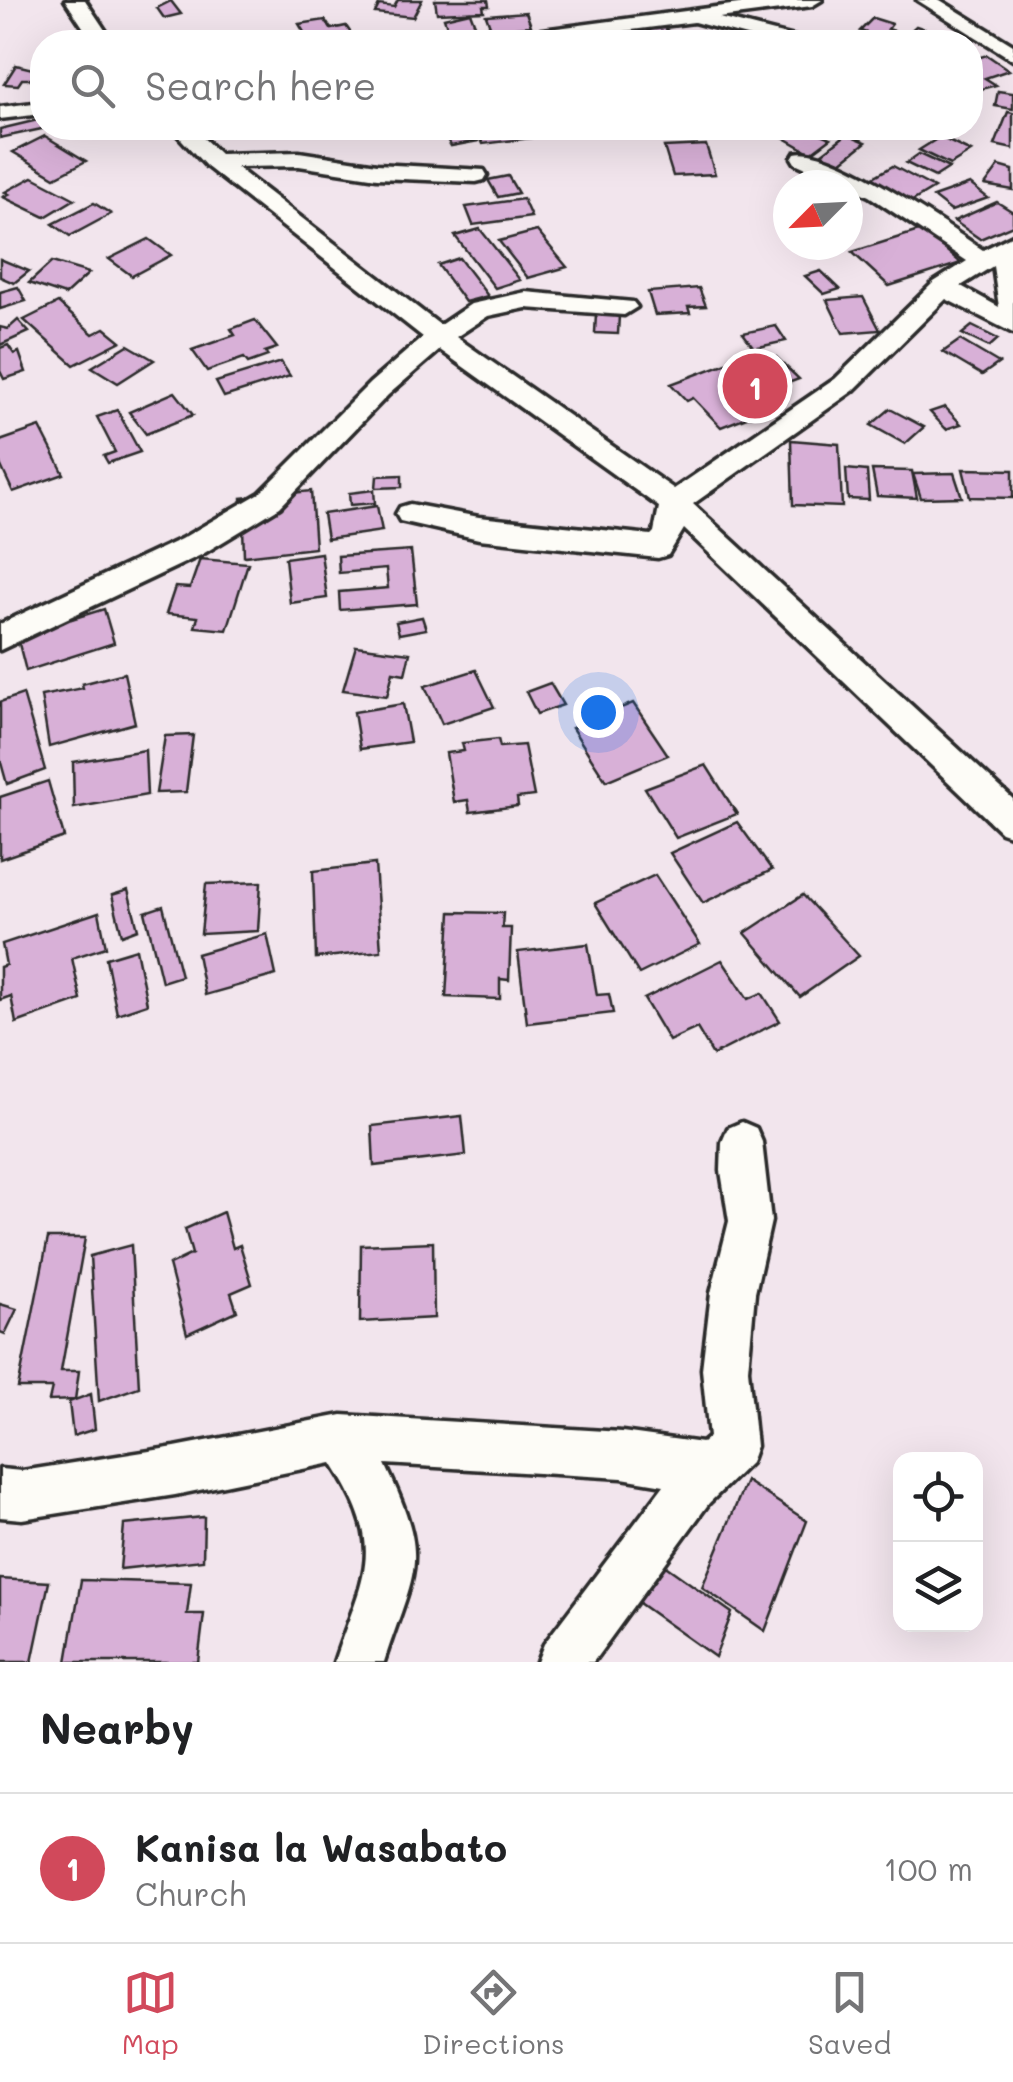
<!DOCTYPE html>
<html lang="en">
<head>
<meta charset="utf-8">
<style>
  :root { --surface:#fff; --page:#f6f6f6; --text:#202124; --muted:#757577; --line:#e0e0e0; --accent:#d1495b }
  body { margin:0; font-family:Mali,sans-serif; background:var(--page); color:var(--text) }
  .controls { position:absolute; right:30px; bottom:30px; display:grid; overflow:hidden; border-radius:20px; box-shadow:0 10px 40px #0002 }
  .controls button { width:90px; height:90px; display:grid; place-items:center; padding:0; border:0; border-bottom:2px solid var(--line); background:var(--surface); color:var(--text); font:50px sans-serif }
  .compass { position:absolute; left:773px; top:170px; width:90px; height:90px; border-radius:50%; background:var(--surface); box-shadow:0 10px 40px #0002; rotate:246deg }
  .you { position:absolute; left:598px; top:712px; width:35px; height:35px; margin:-25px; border:8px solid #fff; border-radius:50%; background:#1a73e8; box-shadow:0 0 0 15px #1a73e833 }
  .badge { display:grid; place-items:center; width:65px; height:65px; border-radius:50%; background:var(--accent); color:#fff; font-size:32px; font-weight:700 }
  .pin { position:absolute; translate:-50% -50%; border:5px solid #fff; box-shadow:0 2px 10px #0006 }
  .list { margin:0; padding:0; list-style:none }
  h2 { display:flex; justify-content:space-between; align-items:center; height:130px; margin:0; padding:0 40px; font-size:42px }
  h2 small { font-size:32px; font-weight:400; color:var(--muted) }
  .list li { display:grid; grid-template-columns:65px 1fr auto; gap:30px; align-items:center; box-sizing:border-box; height:150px; padding:0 40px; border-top:2px solid var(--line) }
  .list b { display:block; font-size:38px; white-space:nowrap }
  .list p { margin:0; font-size:32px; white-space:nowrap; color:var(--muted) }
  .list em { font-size:32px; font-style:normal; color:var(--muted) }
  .icon { flex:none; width:55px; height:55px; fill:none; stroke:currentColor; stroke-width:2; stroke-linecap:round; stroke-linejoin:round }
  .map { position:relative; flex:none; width:1013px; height:1662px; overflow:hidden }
  .search { position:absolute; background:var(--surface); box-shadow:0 10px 40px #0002; left:30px; right:30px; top:30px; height:110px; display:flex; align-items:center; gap:25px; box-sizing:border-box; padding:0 35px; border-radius:40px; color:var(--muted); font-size:38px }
  .sheet { height:280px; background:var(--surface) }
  nav { display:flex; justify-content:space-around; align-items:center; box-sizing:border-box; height:140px; border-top:2px solid var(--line); background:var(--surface); font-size:28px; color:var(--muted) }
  nav a { display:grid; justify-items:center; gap:5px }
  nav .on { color:var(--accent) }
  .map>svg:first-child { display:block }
  .building { fill:#d8b0d7; stroke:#2b2b2b; stroke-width:2.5 }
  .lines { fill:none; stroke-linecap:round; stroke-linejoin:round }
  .street-casing { stroke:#2b2b2b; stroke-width:7 }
  .street { fill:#fdfcf7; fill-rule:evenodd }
</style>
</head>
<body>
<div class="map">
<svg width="1013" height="1662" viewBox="0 0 1013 1662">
  <rect width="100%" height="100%" fill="#f2e5ed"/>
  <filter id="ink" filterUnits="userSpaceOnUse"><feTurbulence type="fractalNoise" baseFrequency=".01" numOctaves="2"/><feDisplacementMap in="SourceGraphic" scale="20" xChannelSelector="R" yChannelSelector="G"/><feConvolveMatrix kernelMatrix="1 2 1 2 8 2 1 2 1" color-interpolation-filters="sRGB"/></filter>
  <g filter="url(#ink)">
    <g class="building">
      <path d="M 398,0 L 422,0 L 413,17 L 375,13 L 379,5 L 394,7 Z"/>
      <path d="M 435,0 L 488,0 L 489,6 L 483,6 L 484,11 L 437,13 Z"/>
      <path d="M 171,1 L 181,14 L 164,18 L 157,8 Z"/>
      <path d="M 470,12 L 477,30 L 449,33 L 444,18 Z"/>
      <path d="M 526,12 L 531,26 L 491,29 L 486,15 Z"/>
      <path d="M 873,18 L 892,24 L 888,29 L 895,31 L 887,39 L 860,31 Z"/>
      <path d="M 325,20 L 331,29 L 346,26 L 357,42 L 302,42 L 298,35 L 305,34 L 299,24 Z"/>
      <path d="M 662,26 L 678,40 L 638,42 L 634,39 L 652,34 L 647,30 Z"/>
      <path d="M 916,26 L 955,39 L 936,42 L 925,39 L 920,42 L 904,37 Z"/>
      <path d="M 421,30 L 425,42 L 373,41 L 407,38 L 405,32 Z"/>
      <path d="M 987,55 L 1009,70 L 985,78 L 996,85 L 974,91 L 970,89 L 970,60 Z"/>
      <path d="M 16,65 L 37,70 L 32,79 L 22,79 L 18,85 L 4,84 Z"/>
      <path d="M 998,91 L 1013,93 L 1013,109 L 995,106 Z"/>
      <path d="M 1008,112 L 1013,113 L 1013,149 L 995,145 Z"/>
      <path d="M 42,119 L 46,128 L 0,138 L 0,129 Z"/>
      <path d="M 440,128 L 469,128 L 478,141 L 451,146 Z"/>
      <path d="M 784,128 L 808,128 L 831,138 L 811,153 L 776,133 Z"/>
      <path d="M 528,131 L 531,138 L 483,144 L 480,137 Z"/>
      <path d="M 847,134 L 866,142 L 836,166 L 816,158 Z"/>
      <path d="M 45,136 L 86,161 L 55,177 L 13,152 Z"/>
      <path d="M 940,137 L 971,152 L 950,165 L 919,150 Z"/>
      <path d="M 706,145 L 715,174 L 673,176 L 664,147 Z"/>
      <path d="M 919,154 L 949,168 L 935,177 L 906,163 Z"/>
      <path d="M 893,166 L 934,188 L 909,203 L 868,180 Z"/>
      <path d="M 999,166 L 1013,170 L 1013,190 L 985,185 Z"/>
      <path d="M 508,176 L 518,193 L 498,197 L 488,180 Z"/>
      <path d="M 33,177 L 75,199 L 45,217 L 3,197 L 9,194 L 5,192 Z"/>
      <path d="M 970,184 L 988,198 L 951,211 L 933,197 Z"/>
      <path d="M 523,199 L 531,217 L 473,225 L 466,207 Z"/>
      <path d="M 997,202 L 1013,212 L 1013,225 L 980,239 L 954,221 Z"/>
      <path d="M 94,203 L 111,214 L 70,236 L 53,224 Z"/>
      <path d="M 480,229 L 520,280 L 495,288 L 455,236 Z"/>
      <path d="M 922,230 L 961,263 L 889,286 L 852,252 Z"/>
      <path d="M 537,231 L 567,267 L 528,278 L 499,241 Z"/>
      <path d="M 149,239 L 171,255 L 132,276 L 109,259 Z"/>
      <path d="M 459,258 L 488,296 L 465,302 L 438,265 Z"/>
      <path d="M 0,259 L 29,271 L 14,283 L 0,277 Z"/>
      <path d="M 52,262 L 89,273 L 65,295 L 29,283 Z"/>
      <path d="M 821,271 L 840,289 L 824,294 L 805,276 Z"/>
      <path d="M 18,287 L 26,301 L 0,309 L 0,292 Z"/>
      <path d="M 699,288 L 706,306 L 688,307 L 690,313 L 655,315 L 648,292 Z"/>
      <path d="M 863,297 L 880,330 L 843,333 L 827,300 Z"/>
      <path d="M 58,303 L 93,334 L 105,328 L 121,341 L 74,365 L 24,320 Z"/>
      <path d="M 596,314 L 619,315 L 618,334 L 595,333 Z"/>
      <path d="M 18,320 L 29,332 L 0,345 L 0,327 L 8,329 Z"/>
      <path d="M 255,320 L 277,348 L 265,352 L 268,356 L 248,363 L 244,358 L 207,371 L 192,350 L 235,335 L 231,329 Z"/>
      <path d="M 776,326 L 786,341 L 754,348 L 743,333 Z"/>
      <path d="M 972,326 L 998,339 L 989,347 L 962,334 Z"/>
      <path d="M 960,340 L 999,363 L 982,375 L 943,352 Z"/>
      <path d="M 8,345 L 14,354 L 19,352 L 26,372 L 4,379 L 0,371 L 0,348 Z"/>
      <path d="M 128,345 L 154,360 L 118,383 L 92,367 Z"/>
      <path d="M 748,355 L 757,364 L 776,357 L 799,379 L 780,386 L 785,391 L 769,398 L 777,405 L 721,427 L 693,398 L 687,401 L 671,384 Z"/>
      <path d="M 281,362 L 290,376 L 224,397 L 216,382 Z"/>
      <path d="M 175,392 L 193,415 L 146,434 L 129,412 Z"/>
      <path d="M 945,407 L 961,424 L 946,429 L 930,412 Z"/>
      <path d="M 890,409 L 924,427 L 905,444 L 871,425 Z"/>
      <path d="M 117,410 L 140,452 L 108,463 L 104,456 L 115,452 L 97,417 Z"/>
      <path d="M 40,427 L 64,474 L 13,492 L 0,464 L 0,441 Z"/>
      <path d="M 791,440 L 839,444 L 842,507 L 793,505 Z"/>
      <path d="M 846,469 L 867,471 L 869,500 L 848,499 Z"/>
      <path d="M 963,469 L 1013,470 L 1013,498 L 970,497 Z"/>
      <path d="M 872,470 L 912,471 L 917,498 L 877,496 Z"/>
      <path d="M 954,473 L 962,497 L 921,498 L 913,474 Z"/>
      <path d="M 402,475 L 402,487 L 376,488 L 377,476 Z"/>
      <path d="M 374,490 L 375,503 L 350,505 L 349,493 Z"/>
      <path d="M 311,491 L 315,548 L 244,556 L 242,498 Z"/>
      <path d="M 377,506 L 382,531 L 327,539 L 323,514 Z"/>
      <path d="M 411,551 L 417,604 L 340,610 L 339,592 L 388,588 L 386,569 L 339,573 L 338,556 Z"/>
      <path d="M 321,553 L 327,598 L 290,603 L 285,558 Z"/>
      <path d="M 200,559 L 248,563 L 227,630 L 195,627 L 198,617 L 166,614 L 175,587 L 190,588 Z"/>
      <path d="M 69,607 L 72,619 L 104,609 L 114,643 L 26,671 L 14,624 Z"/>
      <path d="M 422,617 L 426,629 L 399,634 L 396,622 Z"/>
      <path d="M 356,646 L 410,653 L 405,674 L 393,672 L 387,696 L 343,690 Z"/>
      <path d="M 476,670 L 494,707 L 442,724 L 425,686 Z"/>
      <path d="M 124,673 L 135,723 L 49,747 L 41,696 L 83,688 L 82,684 Z"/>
      <path d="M 550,683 L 563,705 L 537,714 L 526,692 Z"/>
      <path d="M 23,694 L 45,770 L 7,784 L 0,759 L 0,702 Z"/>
      <path d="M 633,703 L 668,755 L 606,781 L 572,728 Z"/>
      <path d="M 403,704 L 410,742 L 360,749 L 354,712 Z"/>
      <path d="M 193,735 L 186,792 L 156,793 L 165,736 Z"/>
      <path d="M 498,739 L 500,747 L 524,745 L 534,796 L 517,798 L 518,806 L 470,812 L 468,800 L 454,802 L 446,753 L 464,751 L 462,743 Z"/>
      <path d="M 145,750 L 147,795 L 74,808 L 73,762 Z"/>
      <path d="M 706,765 L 737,814 L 676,838 L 645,788 Z"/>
      <path d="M 48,781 L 64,837 L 0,859 L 0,797 Z"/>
      <path d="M 737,822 L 772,870 L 703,903 L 670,853 Z"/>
      <path d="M 375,864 L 381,951 L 316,958 L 313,871 Z"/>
      <path d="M 655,875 L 700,944 L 639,974 L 595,903 Z"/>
      <path d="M 261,882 L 258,931 L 201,934 L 206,884 Z"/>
      <path d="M 128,890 L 138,929 L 122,935 L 112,895 Z"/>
      <path d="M 803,895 L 859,956 L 800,997 L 745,933 Z"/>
      <path d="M 163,906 L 181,976 L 162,982 L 145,912 Z"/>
      <path d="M 99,912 L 106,947 L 72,958 L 81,1000 L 16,1023 L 11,996 L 0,1000 L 0,967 L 6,965 L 2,944 Z"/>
      <path d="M 451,912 L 503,913 L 502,928 L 511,928 L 509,980 L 500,979 L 500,999 L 446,997 Z"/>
      <path d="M 267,934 L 276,975 L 205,995 L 197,954 Z"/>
      <path d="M 588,944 L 597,995 L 609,994 L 613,1013 L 527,1023 L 518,952 Z"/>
      <path d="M 136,949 L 147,1004 L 117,1014 L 106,958 Z"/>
      <path d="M 722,960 L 748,999 L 762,993 L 780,1021 L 713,1055 L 697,1028 L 669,1041 L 644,999 Z"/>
      <path d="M 462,1116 L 466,1155 L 374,1166 L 372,1126 Z"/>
      <path d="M 223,1212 L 233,1248 L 240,1245 L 252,1284 L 231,1293 L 237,1311 L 187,1334 L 169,1265 L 192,1254 L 185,1229 Z"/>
      <path d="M 48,1238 L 85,1238 L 61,1371 L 79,1371 L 75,1400 L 49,1401 L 52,1388 L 18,1388 Z"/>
      <path d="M 433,1242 L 434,1318 L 360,1322 L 361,1245 Z"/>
      <path d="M 131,1245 L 139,1387 L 99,1401 L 90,1256 Z"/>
      <path d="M 0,1304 L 17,1309 L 5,1334 L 0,1332 Z"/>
      <path d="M 91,1394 L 95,1429 L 73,1436 L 69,1402 Z"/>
      <path d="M 746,1481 L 807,1521 L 765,1631 L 702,1587 Z"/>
      <path d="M 204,1517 L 203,1560 L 120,1569 L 124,1525 Z"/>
      <path d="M 657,1560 L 732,1613 L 715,1657 L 639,1603 Z"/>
      <path d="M 0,1579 L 49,1582 L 32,1662 L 0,1662 Z"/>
      <path d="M 81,1580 L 191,1583 L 187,1614 L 204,1614 L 198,1662 L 67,1662 Z"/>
    </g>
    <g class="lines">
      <g class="street-casing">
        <g id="street">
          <path d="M 65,0 L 85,0 L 113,42 L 93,42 Z"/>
          <path d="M 769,0 L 822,0 L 812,6 L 719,18 L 798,38 L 801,42 L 769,42 L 694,22 L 538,42 L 487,42 L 497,36 Z"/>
          <path d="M 917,0 L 940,0 L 1013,45 L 1013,60 Z"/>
          <path d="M 42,102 L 42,114 L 0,119 L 0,107 Z"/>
          <path d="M 171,128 L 193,128 L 220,154 L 299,152 L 377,164 L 484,170 L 487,175 L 484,180 L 476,182 L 377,178 L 299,166 L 236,167 L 440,325 L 471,304 L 526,292 L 633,302 L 637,307 L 624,315 L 526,308 L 488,316 L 456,337 L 674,489 L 835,379 L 934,282 L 967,261 L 869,196 L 795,163 L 792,158 L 795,153 C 831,144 950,228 983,250 L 1013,235 L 1013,333 L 946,299 L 853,391 L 693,504 L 1013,799 L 1013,836 L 1001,832 L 684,529 L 668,555 L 658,558 L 479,539 L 400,521 L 396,514 L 400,507 L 410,504 L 479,517 L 651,535 L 654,532 L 659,507 L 440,350 L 388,395 L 280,507 L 201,555 L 0,650 L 0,624 L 181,539 L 260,493 L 370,383 L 423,337 L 206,166 ZM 993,266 L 999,307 L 961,286 Z"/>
          <path d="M 742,1122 L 756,1128 L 762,1142 L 771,1221 L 755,1293 L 748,1369 L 756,1446 L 750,1463 L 709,1503 L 593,1662 L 537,1662 L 544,1644 L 664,1485 L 622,1478 L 385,1464 C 432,1563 415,1566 384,1662 L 334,1662 C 363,1575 389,1551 332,1463 L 175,1495 L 22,1519 L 0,1517 L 0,1469 L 22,1471 L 175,1447 L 342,1415 L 622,1432 L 702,1443 L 709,1437 L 702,1369 L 711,1293 L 729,1221 L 721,1171 L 722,1142 L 728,1128 Z"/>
        </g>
      </g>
      <use href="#street" class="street"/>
    </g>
  </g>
</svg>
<div class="controls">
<button><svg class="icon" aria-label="locate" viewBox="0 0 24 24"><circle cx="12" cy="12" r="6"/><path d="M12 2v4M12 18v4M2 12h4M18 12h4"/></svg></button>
<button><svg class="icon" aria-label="layers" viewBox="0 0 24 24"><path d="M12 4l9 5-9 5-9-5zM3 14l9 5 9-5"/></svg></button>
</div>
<svg class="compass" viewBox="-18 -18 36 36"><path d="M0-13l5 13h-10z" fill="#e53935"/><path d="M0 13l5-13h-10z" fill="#757577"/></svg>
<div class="you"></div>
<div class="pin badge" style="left:755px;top:386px">1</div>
<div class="search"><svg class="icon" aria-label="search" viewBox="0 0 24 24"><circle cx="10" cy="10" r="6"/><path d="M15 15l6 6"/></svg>Search here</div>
</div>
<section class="sheet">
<h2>Nearby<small></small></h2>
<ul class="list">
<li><span class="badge">1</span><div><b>Kanisa la Wasabato</b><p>Church</p></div><em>100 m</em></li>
</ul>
</section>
<nav>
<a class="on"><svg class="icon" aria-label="map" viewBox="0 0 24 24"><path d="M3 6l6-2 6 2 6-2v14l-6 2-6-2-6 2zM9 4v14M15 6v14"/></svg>Map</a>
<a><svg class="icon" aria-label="directions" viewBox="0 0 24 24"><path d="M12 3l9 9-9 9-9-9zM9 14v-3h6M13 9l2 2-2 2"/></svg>Directions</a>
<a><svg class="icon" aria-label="saved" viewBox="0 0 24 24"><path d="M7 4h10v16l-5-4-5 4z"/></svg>Saved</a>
</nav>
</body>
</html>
